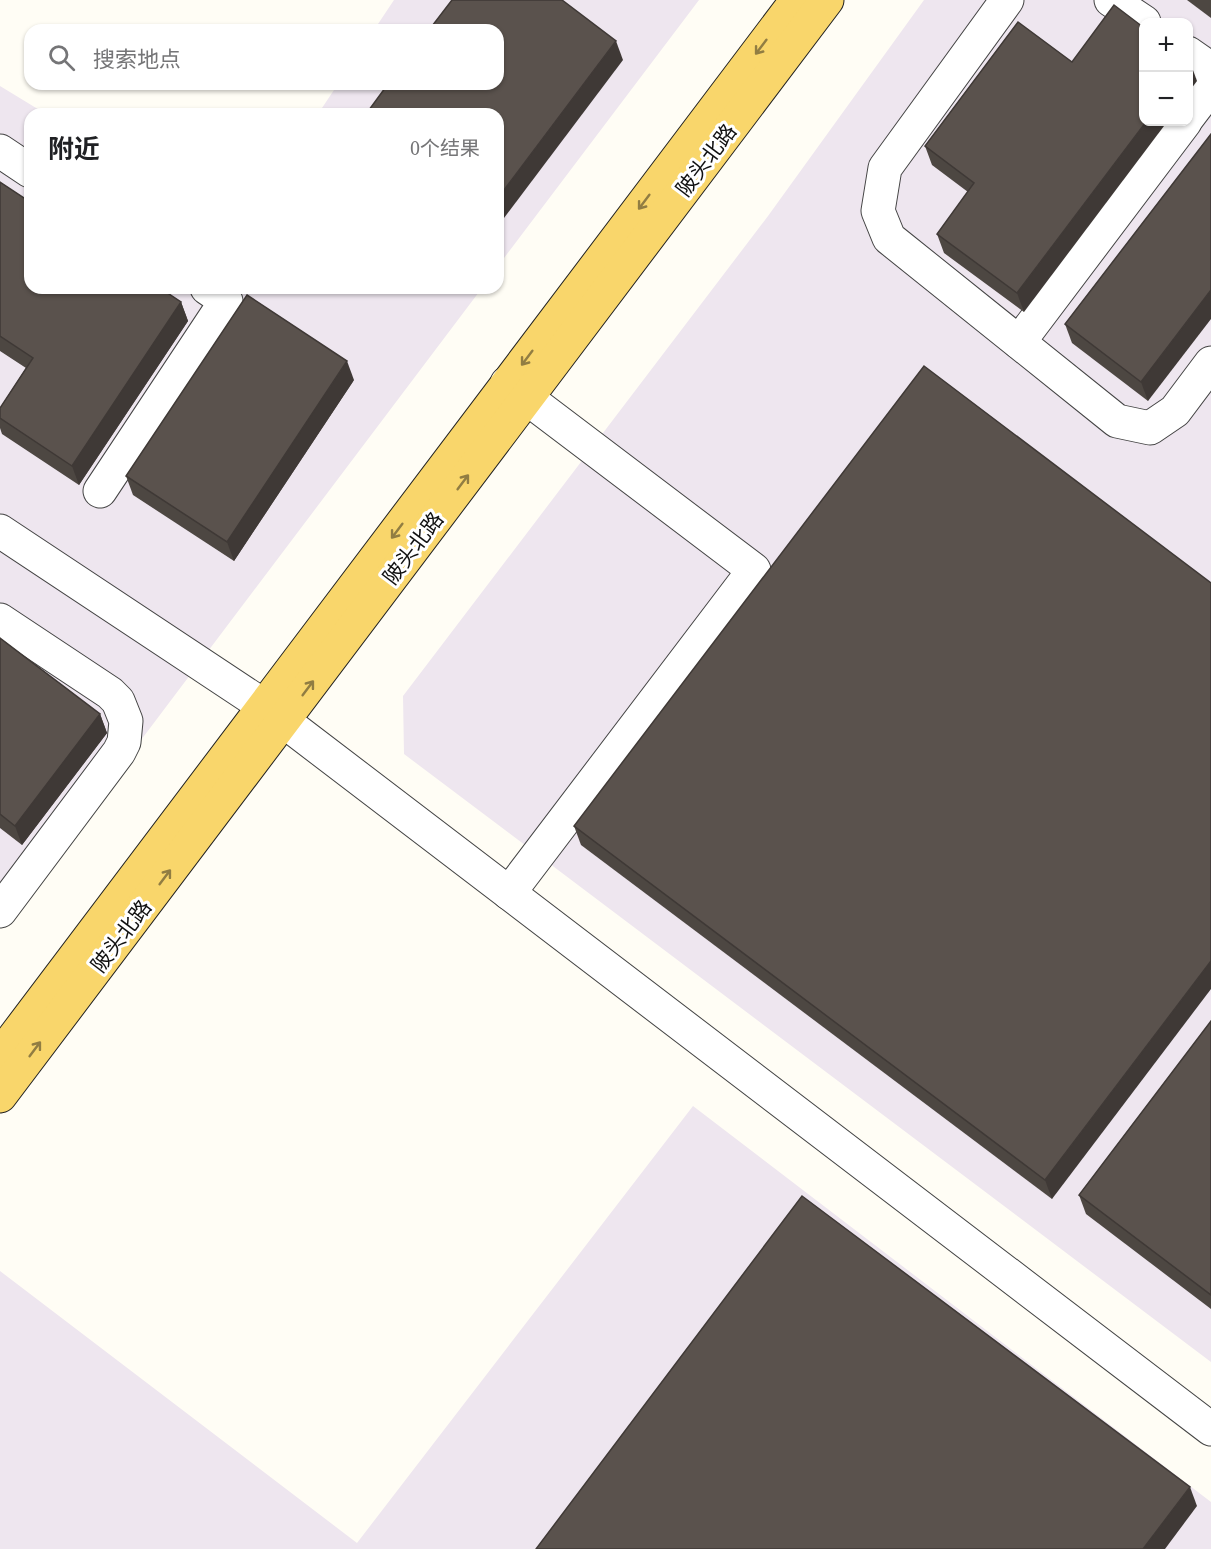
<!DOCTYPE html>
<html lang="zh">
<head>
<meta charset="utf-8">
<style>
  :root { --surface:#fff; --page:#f6f6f6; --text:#202124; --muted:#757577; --line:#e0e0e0 }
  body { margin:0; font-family:"Source Serif 4","Noto Sans SC",serif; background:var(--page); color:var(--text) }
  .controls { position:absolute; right:18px; top:18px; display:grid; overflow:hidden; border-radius:12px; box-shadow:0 2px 4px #0004 }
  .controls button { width:54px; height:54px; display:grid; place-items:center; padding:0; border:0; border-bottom:2px solid var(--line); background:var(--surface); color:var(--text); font:30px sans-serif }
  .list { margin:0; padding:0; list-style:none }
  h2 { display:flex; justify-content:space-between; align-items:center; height:78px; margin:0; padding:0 24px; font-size:26px }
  h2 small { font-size:20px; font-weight:400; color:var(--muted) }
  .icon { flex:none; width:33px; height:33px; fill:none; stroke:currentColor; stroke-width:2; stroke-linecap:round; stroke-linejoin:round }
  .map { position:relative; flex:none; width:1211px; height:1549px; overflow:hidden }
  .search { position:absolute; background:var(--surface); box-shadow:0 2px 4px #0004; left:24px; top:24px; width:480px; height:66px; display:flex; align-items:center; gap:15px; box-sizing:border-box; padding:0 21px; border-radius:18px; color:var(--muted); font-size:22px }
  .panel { position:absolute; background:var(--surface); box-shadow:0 2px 4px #0004; left:24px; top:108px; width:480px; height:186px; border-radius:18px }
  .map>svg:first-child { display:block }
  .industrial { fill:#eee6ef; fill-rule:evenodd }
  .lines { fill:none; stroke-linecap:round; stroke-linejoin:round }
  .minor-casing { stroke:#444; stroke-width:35 }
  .major-casing { stroke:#222; stroke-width:35 }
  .minor { stroke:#fff; stroke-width:33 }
  .major { stroke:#f9d66b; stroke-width:33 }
  .wall { fill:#4d4742 }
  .shaded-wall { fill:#3f3936 }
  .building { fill:#5a524d; stroke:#3f3936; stroke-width:1.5 }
  .oneway { stroke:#917d42 }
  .labels { text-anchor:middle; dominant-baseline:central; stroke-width:6; stroke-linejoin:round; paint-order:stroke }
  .street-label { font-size:21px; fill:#111; stroke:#fff }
</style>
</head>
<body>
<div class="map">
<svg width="1211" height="1549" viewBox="0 0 1211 1549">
  <rect width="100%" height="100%" fill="#fffdf5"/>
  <g class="industrial">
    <path d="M 394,0 L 699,0 L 498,266 L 498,114 L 318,114 L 338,84 L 498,84 L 498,30 L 374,30 Z"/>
    <path d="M 924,0 L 1211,0 L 1211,1362 L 404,754 L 403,696 L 768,216 ZM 1144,22 L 1188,22 L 1188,122 L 1144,122 Z"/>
    <path d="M 0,86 L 46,114 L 30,114 L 30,288 L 482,288 L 0,927 Z"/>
    <path d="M 693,1106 L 1211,1502 L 1211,1549 L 0,1549 L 0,1271 L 357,1543 Z"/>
  </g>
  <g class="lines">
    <g class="minor-casing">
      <g id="minor">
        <path d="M 1007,0 L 885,168 L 878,211 L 889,238 L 1117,421 L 1150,428 L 1175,411 L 1211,363"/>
        <path d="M 1111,0 L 1144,22"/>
        <path d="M 1188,53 L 1211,69"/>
        <path d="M 1188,117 L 1211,87"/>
        <path d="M 0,151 L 30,171"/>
        <path d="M 1019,342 L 1185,122"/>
        <path d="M 507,383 L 754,570 L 509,893"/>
        <path d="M 100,491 L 226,301 L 207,288"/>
        <path d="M 0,531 L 264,706 L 1211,1429"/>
        <path d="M 0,620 L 110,693 L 118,701 L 126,721 L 124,742 L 119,752 L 0,911"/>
      </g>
    </g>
    <g class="major-casing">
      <g id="major">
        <path d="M 0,1056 L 797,0"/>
        <path d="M 0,1096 L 827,0"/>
      </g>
    </g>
    <use href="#minor" class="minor"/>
    <use href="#major" class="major"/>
  </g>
  <g class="wall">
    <path d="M 1187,0 L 1211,0 L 1211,18 Z"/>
    <path d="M 1018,22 L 1024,312 L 944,253 L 937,234 L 968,192 L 932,165 L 925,146 Z"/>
    <path d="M 1211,134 L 1148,401 L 1072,343 L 1065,324 Z"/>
    <path d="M 0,182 L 181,302 L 188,321 L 79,485 L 2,434 L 0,428 L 0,408 L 26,368 L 0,351 Z"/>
    <path d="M 354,380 L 234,561 L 133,495 L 126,476 Z"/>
    <path d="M 1211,583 L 1052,1199 L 581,845 L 574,826 Z"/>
    <path d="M 0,638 L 100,714 L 107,733 L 22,845 L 0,828 Z"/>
    <path d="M 1211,1021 L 1211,1309 L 1086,1214 L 1079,1195 Z"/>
  </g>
  <g class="shaded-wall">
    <path d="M 616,41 L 623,60 L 498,226 L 498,198 Z"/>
    <path d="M 1190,62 L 1197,81 L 1188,93 L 1188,64 Z"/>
    <path d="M 1146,122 L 1167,122 L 1024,312 L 1017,293 Z"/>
    <path d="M 1211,290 L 1211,319 L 1148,401 L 1141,382 Z"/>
    <path d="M 181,302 L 188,321 L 79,485 L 72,466 Z"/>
    <path d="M 347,361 L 354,380 L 234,561 L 227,542 Z"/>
    <path d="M 100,714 L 107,733 L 22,845 L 15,826 Z"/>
    <path d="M 1211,961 L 1211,989 L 1052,1199 L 1045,1180 Z"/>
    <path d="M 1190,1487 L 1197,1506 L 1165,1549 L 1143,1549 Z"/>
  </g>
  <g class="building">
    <path d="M 452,0 L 562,0 L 616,41 L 498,198 L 498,114 L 366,114 L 388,84 L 498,84 L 498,30 L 429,30 Z"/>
    <path d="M 1114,5 L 1143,27 L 1143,122 L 1146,122 L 1017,293 L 937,234 L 974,183 L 925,146 L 1018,22 L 1072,62 Z"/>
    <path d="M 1211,134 L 1211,290 L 1141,382 L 1065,324 Z"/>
    <path d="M 0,182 L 30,202 L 30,288 L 160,288 L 181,302 L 72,466 L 0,418 L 0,408 L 33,358 L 0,336 Z"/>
    <path d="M 247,295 L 347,361 L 227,542 L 126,476 Z"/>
    <path d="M 924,366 L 1211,583 L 1211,961 L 1045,1180 L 574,826 Z"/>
    <path d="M 0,638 L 100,714 L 15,826 L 0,814 Z"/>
    <path d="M 1211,1021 L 1211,1295 L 1079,1195 Z"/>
    <path d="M 802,1196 L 1190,1487 L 1143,1549 L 536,1549 Z"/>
  </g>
  <defs><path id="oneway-shaft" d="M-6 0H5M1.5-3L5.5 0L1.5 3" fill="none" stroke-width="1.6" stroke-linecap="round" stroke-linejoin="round" transform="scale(1.5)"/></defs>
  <g class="oneway">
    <use href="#oneway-shaft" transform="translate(761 47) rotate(127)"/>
    <use href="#oneway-shaft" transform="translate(644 202) rotate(127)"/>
    <use href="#oneway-shaft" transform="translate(527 358) rotate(127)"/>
    <use href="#oneway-shaft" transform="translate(463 482) rotate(-53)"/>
    <use href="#oneway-shaft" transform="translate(397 531) rotate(127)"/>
    <use href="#oneway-shaft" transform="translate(308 688) rotate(-53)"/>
    <use href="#oneway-shaft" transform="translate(165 877) rotate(-53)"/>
    <use href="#oneway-shaft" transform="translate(35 1049) rotate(-53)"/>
  </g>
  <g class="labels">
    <g class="street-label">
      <text transform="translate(706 160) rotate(-53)">陂头北路</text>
      <text transform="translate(413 548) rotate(-53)">陂头北路</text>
      <text transform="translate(121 936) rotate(-53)">陂头北路</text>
    </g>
  </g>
</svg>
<div class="controls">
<button>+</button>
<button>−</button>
</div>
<div class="search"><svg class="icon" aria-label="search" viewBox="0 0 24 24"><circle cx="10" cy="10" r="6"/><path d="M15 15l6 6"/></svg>搜索地点</div>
<section class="panel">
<h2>附近<small>0个结果</small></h2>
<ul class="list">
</ul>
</section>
</div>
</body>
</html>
